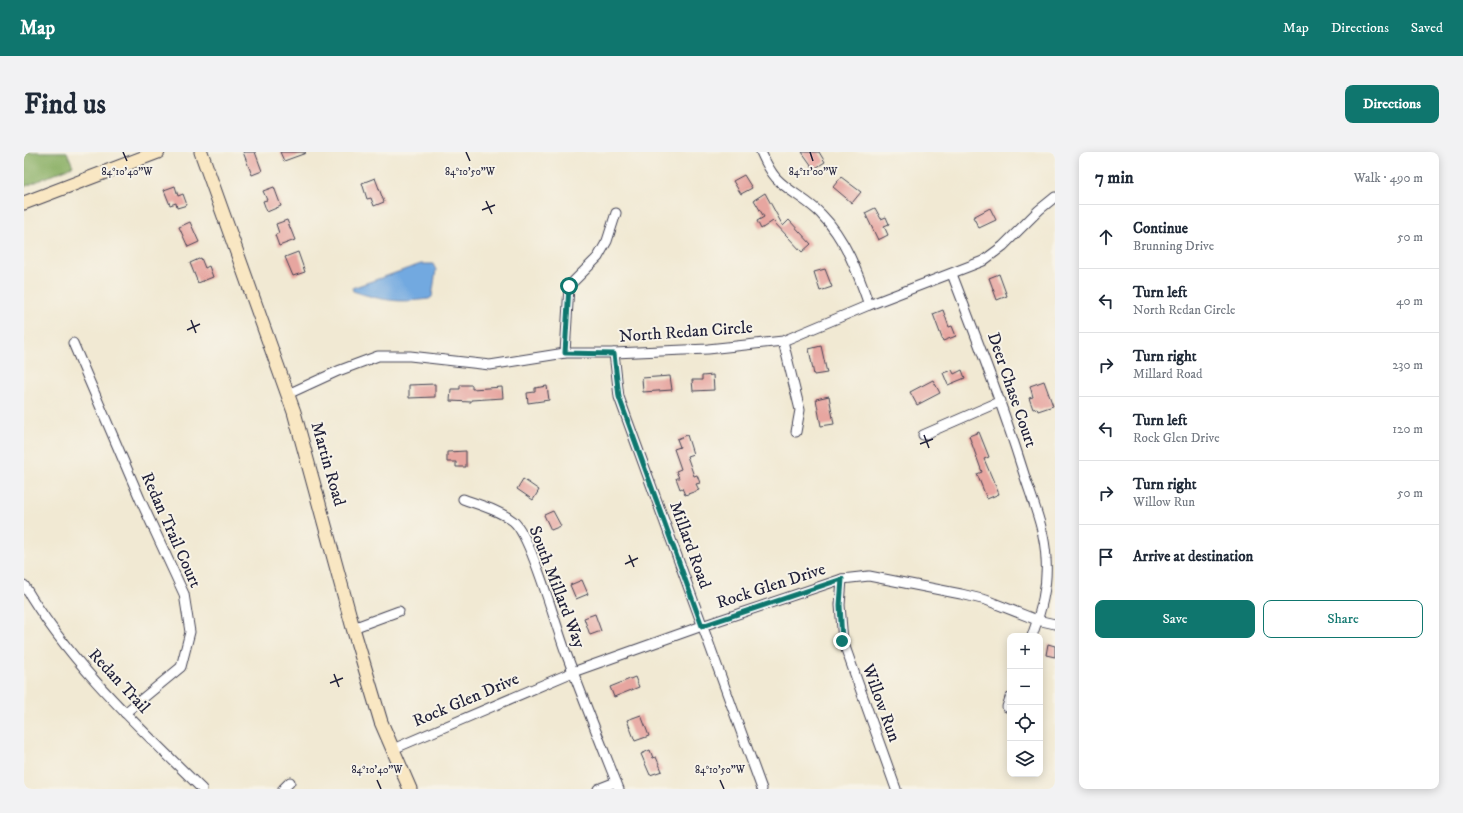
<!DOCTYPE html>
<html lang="en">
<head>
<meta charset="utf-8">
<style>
  :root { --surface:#fff; --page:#f2f2f3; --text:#1f2937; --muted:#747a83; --line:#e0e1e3; --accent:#0f766e }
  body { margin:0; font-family:"IM FELL DW Pica",serif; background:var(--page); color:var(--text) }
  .controls { position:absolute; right:12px; bottom:12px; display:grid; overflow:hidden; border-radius:8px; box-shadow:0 2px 10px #0003 }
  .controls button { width:36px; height:36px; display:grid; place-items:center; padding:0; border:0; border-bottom:1px solid var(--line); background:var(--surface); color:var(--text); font:20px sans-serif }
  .stop { position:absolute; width:12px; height:12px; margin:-9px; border:3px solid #0f766e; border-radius:50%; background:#fff }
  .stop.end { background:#0f766e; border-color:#fff; box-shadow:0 1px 4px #0008 }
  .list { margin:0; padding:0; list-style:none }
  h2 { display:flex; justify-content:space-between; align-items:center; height:52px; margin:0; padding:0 16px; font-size:17px }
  h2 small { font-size:13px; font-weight:400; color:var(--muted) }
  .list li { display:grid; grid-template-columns:26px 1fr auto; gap:12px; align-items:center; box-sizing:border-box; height:64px; padding:0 16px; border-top:1px solid var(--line) }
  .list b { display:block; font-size:15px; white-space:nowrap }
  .list p { margin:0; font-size:13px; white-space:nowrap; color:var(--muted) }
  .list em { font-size:13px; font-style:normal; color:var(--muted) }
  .actions { display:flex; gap:8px; padding:12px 16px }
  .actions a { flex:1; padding:9px 0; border:1px solid var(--accent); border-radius:8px; text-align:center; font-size:14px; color:var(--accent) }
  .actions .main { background:var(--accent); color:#fff }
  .icon { flex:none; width:22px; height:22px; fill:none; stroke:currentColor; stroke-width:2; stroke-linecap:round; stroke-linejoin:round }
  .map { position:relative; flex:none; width:1031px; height:637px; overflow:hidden; border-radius:8px }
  header { display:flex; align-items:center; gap:24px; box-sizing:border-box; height:56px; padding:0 20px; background:var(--accent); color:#fff }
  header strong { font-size:19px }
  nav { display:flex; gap:22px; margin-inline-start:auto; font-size:14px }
  .intro { display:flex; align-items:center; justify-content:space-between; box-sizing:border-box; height:96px; padding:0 24px }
  h1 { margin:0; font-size:28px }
  .button { padding:10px 18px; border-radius:8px; background:var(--accent); color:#fff; font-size:14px; font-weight:700 }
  main { display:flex; gap:24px; padding:0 24px }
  aside { flex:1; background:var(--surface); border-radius:8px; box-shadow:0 2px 10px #0003 }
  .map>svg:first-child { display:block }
  .forest { fill:#89af64; stroke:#566850 }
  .water { fill:#72a9e0; stroke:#4a668e }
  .building { fill:#e7a6a0 }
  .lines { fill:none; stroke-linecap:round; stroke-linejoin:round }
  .street-casing { stroke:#414052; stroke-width:11 }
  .secondary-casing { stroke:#414052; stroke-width:15 }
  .street { stroke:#fff; stroke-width:9 }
  .secondary { stroke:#f9e7c3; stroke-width:13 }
  .route { stroke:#0f766e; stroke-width:5 }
  .ticks { fill:none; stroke:#22223b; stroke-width:1.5 }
  .labels { text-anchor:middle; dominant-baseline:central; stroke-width:4; stroke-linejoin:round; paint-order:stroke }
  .street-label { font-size:17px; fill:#22223b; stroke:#f7f3e8 }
  .ticks-label { font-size:10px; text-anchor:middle; fill:#22223b; stroke:#f7f3e8; stroke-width:4; stroke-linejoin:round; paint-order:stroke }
</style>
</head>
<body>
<header>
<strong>Map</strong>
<nav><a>Map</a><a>Directions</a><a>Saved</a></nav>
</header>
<div class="intro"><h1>Find us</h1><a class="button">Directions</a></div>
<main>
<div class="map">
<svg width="1031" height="637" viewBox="0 0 1031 637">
  <rect width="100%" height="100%" fill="#f7f3e8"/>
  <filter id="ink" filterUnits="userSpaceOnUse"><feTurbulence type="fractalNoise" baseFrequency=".025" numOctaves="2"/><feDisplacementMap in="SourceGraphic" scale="8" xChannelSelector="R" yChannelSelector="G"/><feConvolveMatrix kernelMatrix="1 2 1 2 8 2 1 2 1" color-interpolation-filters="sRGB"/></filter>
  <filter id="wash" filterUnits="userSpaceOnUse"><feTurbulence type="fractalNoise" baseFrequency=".012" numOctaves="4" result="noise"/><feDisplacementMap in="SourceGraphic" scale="16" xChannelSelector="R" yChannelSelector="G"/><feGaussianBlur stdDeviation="0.9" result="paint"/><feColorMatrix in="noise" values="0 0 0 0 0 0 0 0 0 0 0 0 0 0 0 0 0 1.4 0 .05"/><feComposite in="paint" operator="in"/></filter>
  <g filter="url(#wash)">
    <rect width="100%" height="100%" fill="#f1e9d3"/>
    <path class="forest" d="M 0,0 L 43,0 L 49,14 L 0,35 Z"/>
    <path class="water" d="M 397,112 L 409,112 L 412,118 L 408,145 L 405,147 C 375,151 358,149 329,139 L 328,136 Z"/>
    <g id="blocks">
      <g class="building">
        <path d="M 219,0 L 231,0 L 238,19 L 228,23 Z"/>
        <path d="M 256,0 L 281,0 L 282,1 L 260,9 Z"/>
        <path d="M 778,0 L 795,0 L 801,10 L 790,17 Z"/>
        <path d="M 720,23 L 728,36 L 717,42 L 709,29 Z"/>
        <path d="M 817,25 L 837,40 L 828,51 L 809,35 Z"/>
        <path d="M 351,26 L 360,50 L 350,54 L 347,46 L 343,47 L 338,31 Z"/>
        <path d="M 151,34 L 154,44 L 159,42 L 163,53 L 153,56 L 152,51 L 146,53 L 140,38 Z"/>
        <path d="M 250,35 L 257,54 L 243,60 L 239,49 L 243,48 L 239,39 Z"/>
        <path d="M 741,41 L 759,74 L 765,68 L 787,92 L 778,100 L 749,69 L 737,77 L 733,69 L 740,65 L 730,48 Z"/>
        <path d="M 851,56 L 857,67 L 862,65 L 865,72 L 860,74 L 864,83 L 854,88 L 841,61 Z"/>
        <path d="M 966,56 L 972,68 L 955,76 L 949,65 Z"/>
        <path d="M 263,68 L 271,88 L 255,94 L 251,83 L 255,81 L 252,72 Z"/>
        <path d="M 166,70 L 175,90 L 164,95 L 155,75 Z"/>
        <path d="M 274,100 L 281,120 L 269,124 L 261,105 Z"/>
        <path d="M 177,106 L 181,116 L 185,114 L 189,125 L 174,131 L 166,111 Z"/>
        <path d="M 801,117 L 808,135 L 796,139 L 790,120 Z"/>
        <path d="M 975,122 L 983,144 L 973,148 L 965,126 Z"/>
        <path d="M 919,158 L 925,175 L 928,174 L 932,184 L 919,189 L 909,162 Z"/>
        <path d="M 797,194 L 803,221 L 790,223 L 785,197 Z"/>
        <path d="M 928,218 L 930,222 L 938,218 L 941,226 L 924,233 L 919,221 Z"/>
        <path d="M 689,223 L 690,238 L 669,239 L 668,228 L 678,228 L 678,224 Z"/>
        <path d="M 646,224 L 648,238 L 619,240 L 618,226 Z"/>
        <path d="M 909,228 L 916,241 L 893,253 L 886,240 Z"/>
        <path d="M 1020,229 L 1029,254 L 1014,259 L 1013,256 L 1009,257 L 1005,246 L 1009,245 L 1006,234 Z"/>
        <path d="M 411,232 L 411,245 L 385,246 L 385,233 Z"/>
        <path d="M 436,233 L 448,233 L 448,237 L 478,235 L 479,246 L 447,248 L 447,250 L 426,249 L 427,237 L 436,237 Z"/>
        <path d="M 523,234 L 525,248 L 504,251 L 503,241 L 511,240 L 511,236 Z"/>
        <path d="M 805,244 L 810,272 L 797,274 L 792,247 Z"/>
        <path d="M 955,280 L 965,305 L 960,307 L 975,342 L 963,347 L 953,322 L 958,320 L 945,284 Z"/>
        <path d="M 663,283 L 669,302 L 663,304 L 670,324 L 673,323 L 676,331 L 672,332 L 675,338 L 661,343 L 658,336 L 656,337 L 652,326 L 655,326 L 652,319 L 657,317 L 650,297 L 656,295 L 653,287 Z"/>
        <path d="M 442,299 L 442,315 L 432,315 L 432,310 L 423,310 L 423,300 Z"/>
        <path d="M 499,327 L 515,338 L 509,348 L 493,337 Z"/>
        <path d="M 529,359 L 537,374 L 527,378 L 520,363 Z"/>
        <path d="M 558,428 L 564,442 L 552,447 L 546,433 Z"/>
        <path d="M 571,462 L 577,479 L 566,483 L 560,466 Z"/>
        <path d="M 1024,492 L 1031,494 L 1031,505 L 1022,503 Z"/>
        <path d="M 611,525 L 615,535 L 590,545 L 586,535 Z"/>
        <path d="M 617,563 L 625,584 L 611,589 L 603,568 Z"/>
        <path d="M 626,598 L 629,606 L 632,605 L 638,619 L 626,623 L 617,602 Z"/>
      </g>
    </g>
  </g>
  <g filter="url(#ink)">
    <use href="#blocks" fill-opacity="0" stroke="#414052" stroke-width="1"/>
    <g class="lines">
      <g class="street-casing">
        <g id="street">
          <path d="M 737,0 C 741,9 745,18 752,26 C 765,40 784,48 797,62 C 821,86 834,121 845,153"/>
          <path d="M 928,122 C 953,187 978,252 999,319 C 1008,348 1021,377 1022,407 C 1024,434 1017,459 1008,484"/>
          <path d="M 759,189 L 776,258 L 772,280"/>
          <path d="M 49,191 L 116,347 L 160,442 L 166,480 L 157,515 L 101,561"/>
          <path d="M 541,201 L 545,134 L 574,105 L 583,89 L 592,61"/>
          <path d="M 590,201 L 595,245 L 738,637"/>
          <path d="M 264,242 L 314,219 L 354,204 L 386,204 L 466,213 L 541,201 L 590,201 L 684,197 L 759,189 L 845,153 L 959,109 L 979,94 L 1015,58 L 1031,45"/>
          <path d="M 899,283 L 977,249"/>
          <path d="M 439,347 C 455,353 475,358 489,369 C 507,383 532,475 542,501 C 559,547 577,592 595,637"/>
          <path d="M 818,427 L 816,453 L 819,489 L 872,637"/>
          <path d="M 0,433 C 46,512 114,574 178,637"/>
          <path d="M 329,476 L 375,459"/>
          <path d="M 983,555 L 986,546"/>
          <path d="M 369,597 L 549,520 L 678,474 L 818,427 L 845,424 L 937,442 L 962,448 L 1013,468 L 1031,472"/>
          <path d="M 259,637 L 266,630"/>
          <path d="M 574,637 L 592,630"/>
        </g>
      </g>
      <g class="secondary-casing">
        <g id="secondary">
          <path d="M 177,0 L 270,260 L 329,476 L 357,570 L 386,637"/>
          <path d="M 0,51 L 134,0"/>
        </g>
      </g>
      <use href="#street" class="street"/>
      <use href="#secondary" class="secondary"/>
    </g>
  </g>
  <g class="lines" filter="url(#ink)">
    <path class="route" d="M 545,134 L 541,201 L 590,202 L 595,245 L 678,474 L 818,427 L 816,453 L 818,489"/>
  </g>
  <path class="ticks" d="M 99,0 L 103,9M 442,0 L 446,9M 786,0 L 789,9M 462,49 L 468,62M 458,58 L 471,53M 167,168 L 172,181M 163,178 L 176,172M 900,283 L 905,296M 896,292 L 909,287M 605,403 L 610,415M 601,412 L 614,406M 310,522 L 315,535M 306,531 L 319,526M 353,628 L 357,637M 696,628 L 700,637"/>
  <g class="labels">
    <g class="street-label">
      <text transform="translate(662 180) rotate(-4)">North Redan Circle</text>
      <text transform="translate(988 238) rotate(71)">Deer Chase Court</text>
      <text transform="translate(304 312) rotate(74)">Martin Road</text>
      <text transform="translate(147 378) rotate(66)">Redan Trail Court</text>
      <text transform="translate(666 393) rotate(70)">Millard Road</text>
      <text transform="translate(747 434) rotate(-18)">Rock Glen Drive</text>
      <text transform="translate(533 435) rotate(69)">South Millard Way</text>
      <text transform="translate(95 529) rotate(47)">Redan Trail</text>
      <text transform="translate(442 548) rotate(-23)">Rock Glen Drive</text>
      <text transform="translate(857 551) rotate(70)">Willow Run</text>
    </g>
  </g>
  <g class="ticks-label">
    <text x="103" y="23">84°10'40"W</text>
    <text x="446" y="23">84°10'50"W</text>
    <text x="789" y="23">84°11'00"W</text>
    <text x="353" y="621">84°10'40"W</text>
    <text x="696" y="621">84°10'50"W</text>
  </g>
</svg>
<div class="controls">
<button>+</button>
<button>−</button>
<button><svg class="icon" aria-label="locate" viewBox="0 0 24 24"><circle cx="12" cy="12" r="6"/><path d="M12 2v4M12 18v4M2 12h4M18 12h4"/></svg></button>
<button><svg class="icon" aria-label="layers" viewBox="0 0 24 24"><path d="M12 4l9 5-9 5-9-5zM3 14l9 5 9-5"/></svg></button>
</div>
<div class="stop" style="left:545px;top:134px"></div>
<div class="stop end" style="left:818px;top:489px"></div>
</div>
<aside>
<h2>7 min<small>Walk · 490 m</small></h2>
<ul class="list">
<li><svg class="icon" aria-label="ahead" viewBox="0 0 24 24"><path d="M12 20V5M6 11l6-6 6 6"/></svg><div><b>Continue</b><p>Brunning Drive</p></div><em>50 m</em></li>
<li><svg class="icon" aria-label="left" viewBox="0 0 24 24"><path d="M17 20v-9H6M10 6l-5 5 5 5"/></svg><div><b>Turn left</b><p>North Redan Circle</p></div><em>40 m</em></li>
<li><svg class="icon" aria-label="right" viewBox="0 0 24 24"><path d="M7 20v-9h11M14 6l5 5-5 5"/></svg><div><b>Turn right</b><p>Millard Road</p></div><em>230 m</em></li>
<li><svg class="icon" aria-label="left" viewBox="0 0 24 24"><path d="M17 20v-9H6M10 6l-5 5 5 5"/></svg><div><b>Turn left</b><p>Rock Glen Drive</p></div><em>120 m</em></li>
<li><svg class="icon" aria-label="right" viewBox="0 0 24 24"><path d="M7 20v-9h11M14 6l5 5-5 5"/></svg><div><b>Turn right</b><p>Willow Run</p></div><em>50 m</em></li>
<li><svg class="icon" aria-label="arrive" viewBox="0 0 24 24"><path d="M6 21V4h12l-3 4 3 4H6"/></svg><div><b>Arrive at destination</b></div></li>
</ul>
<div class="actions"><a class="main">Save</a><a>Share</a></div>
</aside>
</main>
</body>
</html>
